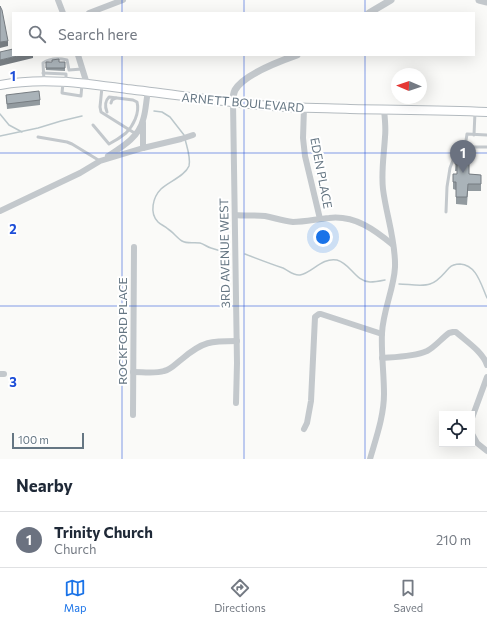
<!DOCTYPE html>
<html lang="en">
<head>
<meta charset="utf-8">
<style>
  :root { --surface:#fff; --page:#f2f2f3; --text:#1f2937; --muted:#747a83; --line:#e0e1e3; --accent:#1a73e8 }
  body { margin:0; font-family:Commissioner,sans-serif; background:var(--page); color:var(--text) }
  .controls { position:absolute; right:12px; bottom:12px; display:grid; overflow:hidden; border-radius:0px; box-shadow:0 4px 16px #0002 }
  .controls button { width:36px; height:36px; display:grid; place-items:center; padding:0; border:0; border-bottom:1px solid var(--line); background:var(--surface); color:var(--text); font:20px sans-serif }
  .compass { position:absolute; left:391px; top:68px; width:36px; height:36px; border-radius:50%; background:var(--surface); box-shadow:0 4px 16px #0002; rotate:272deg }
  .scale { position:absolute; left:12px; bottom:10px; width:72px; box-sizing:border-box; padding-left:4px; border:2px solid #657683; border-top:0; font-size:11px; line-height:14px; white-space:nowrap; color:#657683; -webkit-text-stroke:3px #fff; paint-order:stroke }
  .you { position:absolute; left:323px; top:237px; width:14px; height:14px; margin:-10px; border:3px solid #fff; border-radius:50%; background:#1a73e8; box-shadow:0 0 0 6px #1a73e833 }
  .badge { display:grid; place-items:center; width:26px; height:26px; border-radius:50%; background:var(--accent); color:#fff; font-size:13px; font-weight:700 }
  .pin { position:absolute; translate:-50% -33px; filter:drop-shadow(0 1px 2px #0008) }
  .pin::after { content:''; position:absolute; top:21px; width:14px; height:12px; background:inherit; clip-path:polygon(0 0,100% 0,50% 100%) }
  .list { margin:0; padding:0; list-style:none }
  h2 { display:flex; justify-content:space-between; align-items:center; height:52px; margin:0; padding:0 16px; font-size:17px }
  h2 small { font-size:13px; font-weight:400; color:var(--muted) }
  .list li { display:grid; grid-template-columns:26px 1fr auto; gap:12px; align-items:center; box-sizing:border-box; height:56px; padding:0 16px; border-top:1px solid var(--line) }
  .list b { display:block; font-size:15px; white-space:nowrap }
  .list p { margin:0; font-size:13px; white-space:nowrap; color:var(--muted) }
  .list em { font-size:13px; font-style:normal; color:var(--muted) }
  .icon { flex:none; width:22px; height:22px; fill:none; stroke:currentColor; stroke-width:2; stroke-linecap:round; stroke-linejoin:round }
  .map { position:relative; flex:none; width:487px; height:459px; overflow:hidden }
  .search { position:absolute; background:var(--surface); box-shadow:0 4px 16px #0002; left:12px; right:12px; top:12px; height:44px; display:flex; align-items:center; gap:10px; box-sizing:border-box; padding:0 14px; border-radius:0px; color:var(--muted); font-size:15px }
  .sheet { height:108px; background:var(--surface) }
  nav { display:flex; justify-content:space-around; align-items:center; box-sizing:border-box; height:56px; border-top:1px solid var(--line); background:var(--surface); font-size:11px; color:var(--muted) }
  nav a { display:grid; justify-items:center; gap:2px }
  nav .on { color:var(--accent) }
  .map>svg:first-child { display:block }
  .lines { fill:none; stroke-linecap:round; stroke-linejoin:round }
  .stream { stroke:#bbc7cb; stroke-width:1.5 }
  .secondary-casing { stroke:#b3babf; stroke-width:10 }
  .service { stroke:#c3c8cc; stroke-width:3 }
  .minor { stroke:#c3c8cc; stroke-width:6 }
  .tertiary { stroke:#c3c8cc; stroke-width:7 }
  .secondary { stroke:#fff; stroke-width:8 }
  .wall { fill:#929a9f }
  .shaded-wall { fill:#777d82 }
  .building { fill:#aab3b9; stroke:#777d82 }
  .grid { fill:none; stroke:#1d4ed8; stroke-width:1; stroke-opacity:0.55 }
  .labels { text-anchor:middle; dominant-baseline:central; stroke-width:4; stroke-linejoin:round; paint-order:stroke }
  .street-label { font-size:12px; fill:#657683; stroke:#fff }
  .grid-label { font-size:13px; text-anchor:middle; font-weight:bold; fill:#1d4ed8; stroke:#fff; stroke-width:4; stroke-linejoin:round; paint-order:stroke }
</style>
</head>
<body>
<div class="map">
<svg width="487" height="459" viewBox="0 0 487 459">
  <rect width="100%" height="100%" fill="#fafaf8"/>
  <g class="lines">
    <g class="stream">
      <path d="M 154,111 L 162,112 L 170,117 L 184,135"/>
      <path d="M 0,114 L 9,125 L 22,132"/>
      <path d="M 0,136 L 38,128 L 61,121 L 82,116"/>
      <path d="M 185,139 C 187,147 191,158 189,166 C 185,176 168,182 161,189 C 153,197 149,213 158,222 C 161,225 165,226 168,229 C 173,232 177,238 182,241 C 187,244 194,242 200,243 C 204,244 207,247 211,248 C 217,250 223,252 229,253"/>
      <path d="M 245,254 C 258,259 271,264 283,268 C 289,271 294,276 300,275 C 312,273 322,257 337,260 C 351,264 355,281 370,282 C 375,282 380,281 385,280"/>
      <path d="M 399,284 C 408,284 422,287 430,284 C 439,281 443,274 449,268 C 452,265 455,264 460,264 C 477,265 481,285 487,298"/>
    </g>
    <g class="secondary-casing">
      <path id="secondary" d="M 0,85 C 43,77 84,83 127,89 C 171,94 215,101 259,105 C 290,108 320,108 350,109 C 396,110 441,110 487,112"/>
    </g>
    <g class="service">
      <path d="M 43,73 L 66,74 L 66,82"/>
      <path d="M 44,81 L 43,63 C 50,58 59,58 67,60 L 69,70 L 82,69"/>
      <path d="M 63,83 L 62,93 L 81,96 L 82,84"/>
      <path d="M 102,87 L 100,107 L 101,112 L 136,134"/>
      <path d="M 111,103 L 112,100 L 116,98"/>
      <path d="M 93,125 L 109,144 C 115,141 121,137 126,133 C 133,126 140,113 137,102 L 133,100 L 109,97 C 105,101 105,107 107,112"/>
      <path d="M 474,135 L 475,112"/>
      <path d="M 38,137 L 67,142 L 72,144 L 100,161"/>
      <path d="M 465,147 L 487,147"/>
      <path d="M 446,212 L 447,187 L 450,168 L 455,155 L 465,147 L 467,134 L 487,135"/>
    </g>
    <g class="minor">
      <path d="M 58,0 L 63,13"/>
      <path d="M 89,13 L 123,0"/>
      <path d="M 78,55 L 87,84"/>
      <path d="M 233,102 L 237,363 L 236,403"/>
      <path d="M 304,108 L 303,138 L 305,156 L 320,219"/>
      <path d="M 143,148 L 143,123"/>
      <path d="M 108,156 C 122,147 139,137 143,120 C 146,111 146,101 148,91"/>
      <path d="M 0,211 L 80,173 L 100,161 L 143,148 L 181,139 L 193,135"/>
      <path d="M 235,215 C 245,216 255,215 265,216 C 275,218 283,221 293,222 C 305,222 317,219 329,218 C 355,215 375,230 393,245"/>
      <path d="M 382,358 C 396,357 413,357 427,351 C 435,347 442,338 449,333 L 453,332 L 456,332 C 466,341 483,352 487,365"/>
      <path d="M 133,372 C 143,372 155,374 164,371 C 172,369 176,363 182,359 C 203,341 211,341 237,341"/>
      <path d="M 0,374 L 4,374"/>
      <path d="M 133,415 L 134,247"/>
      <path d="M 472,418 L 487,377"/>
      <path d="M 304,429 L 307,423 L 311,401 L 315,317 L 319,314 L 321,314 L 382,334"/>
      <path d="M 472,434 L 477,443 L 487,451"/>
      <path d="M 370,459 C 376,438 384,416 384,394 C 384,373 381,353 382,333 C 383,310 394,289 395,267 C 396,242 386,214 383,189 C 381,172 384,154 385,137 C 386,128 385,119 384,110"/>
    </g>
    <g class="tertiary">
      <path d="M 479,0 L 487,2"/>
      <path d="M 369,13 L 391,0"/>
      <path d="M 233,102 C 233,98 233,94 235,90 C 244,74 280,61 297,55"/>
    </g>
    <use href="#secondary" class="secondary"/>
  </g>
  <g class="wall">
    <path d="M 46,62 L 65,62 L 65,71 L 46,70 Z"/>
    <path d="M 6,95 L 40,100 L 40,105 L 7,109 Z"/>
    <path d="M 456,155 L 468,162 L 469,174 L 481,175 L 481,191 L 468,191 L 467,205 L 456,204 L 456,190 L 453,189 L 453,174 L 457,174 L 457,171 L 455,171 Z"/>
  </g>
  <g class="shaded-wall">
    <path d="M 8,41 L 8,46 L 0,48 L 0,42 Z"/>
    <path d="M 22,55 L 33,55 L 33,58 L 0,66 L 0,60 Z"/>
  </g>
  <g class="building">
    <path d="M 0,6 L 2,10 L 8,41 L 0,42 Z"/>
    <path d="M 13,49 L 13,55 L 22,55 L 0,60 L 0,52 Z"/>
    <path d="M 59,59 L 59,62 L 65,62 L 65,68 L 46,68 L 46,62 L 52,62 L 52,60 Z"/>
    <path d="M 39,91 L 40,100 L 7,104 L 6,95 Z"/>
    <path d="M 456,155 L 468,156 L 468,162 L 469,162 L 469,174 L 481,175 L 481,184 L 468,184 L 467,197 L 456,197 L 456,182 L 453,182 L 453,174 L 457,174 L 457,164 L 455,164 Z"/>
  </g>
  <path class="grid" d="M 122,0 L 122,13M 244,0 L 244,13M 365,0 L 365,13M 122,55 L 122,459M 244,55 L 244,459M 365,55 L 365,459M 0,153 L 487,153M 0,306 L 487,306"/>
  <g class="labels">
    <g class="street-label">
      <text transform="translate(243 102) rotate(5)">ARNETT BOULEVARD</text>
      <text transform="translate(322 173) rotate(79)">EDEN PLACE</text>
      <text transform="translate(224 253) rotate(-91)">3RD AVENUE WEST</text>
      <text transform="translate(122 331) rotate(-90)">ROCKFORD PLACE</text>
    </g>
  </g>
  <g class="grid-label">
    <text x="13" y="81">1</text>
    <text x="13" y="234">2</text>
    <text x="13" y="387">3</text>
  </g>
</svg>
<div class="controls">
<button><svg class="icon" aria-label="locate" viewBox="0 0 24 24"><circle cx="12" cy="12" r="6"/><path d="M12 2v4M12 18v4M2 12h4M18 12h4"/></svg></button>
</div>
<svg class="compass" viewBox="-18 -18 36 36"><path d="M0-13l5 13h-10z" fill="#e53935"/><path d="M0 13l5-13h-10z" fill="#747a83"/></svg>
<div class="scale">100 m</div>
<div class="you"></div>
<div class="pin badge" style="left:463px;top:173px;background:#6b7280">1</div>
<div class="search"><svg class="icon" aria-label="search" viewBox="0 0 24 24"><circle cx="10" cy="10" r="6"/><path d="M15 15l6 6"/></svg>Search here</div>
</div>
<section class="sheet">
<h2>Nearby<small></small></h2>
<ul class="list">
<li><span class="badge" style="background:#6b7280">1</span><div><b>Trinity Church</b><p>Church</p></div><em>210 m</em></li>
</ul>
</section>
<nav>
<a class="on"><svg class="icon" aria-label="map" viewBox="0 0 24 24"><path d="M3 6l6-2 6 2 6-2v14l-6 2-6-2-6 2zM9 4v14M15 6v14"/></svg>Map</a>
<a><svg class="icon" aria-label="directions" viewBox="0 0 24 24"><path d="M12 3l9 9-9 9-9-9zM9 14v-3h6M13 9l2 2-2 2"/></svg>Directions</a>
<a><svg class="icon" aria-label="saved" viewBox="0 0 24 24"><path d="M7 4h10v16l-5-4-5 4z"/></svg>Saved</a>
</nav>
</body>
</html>
